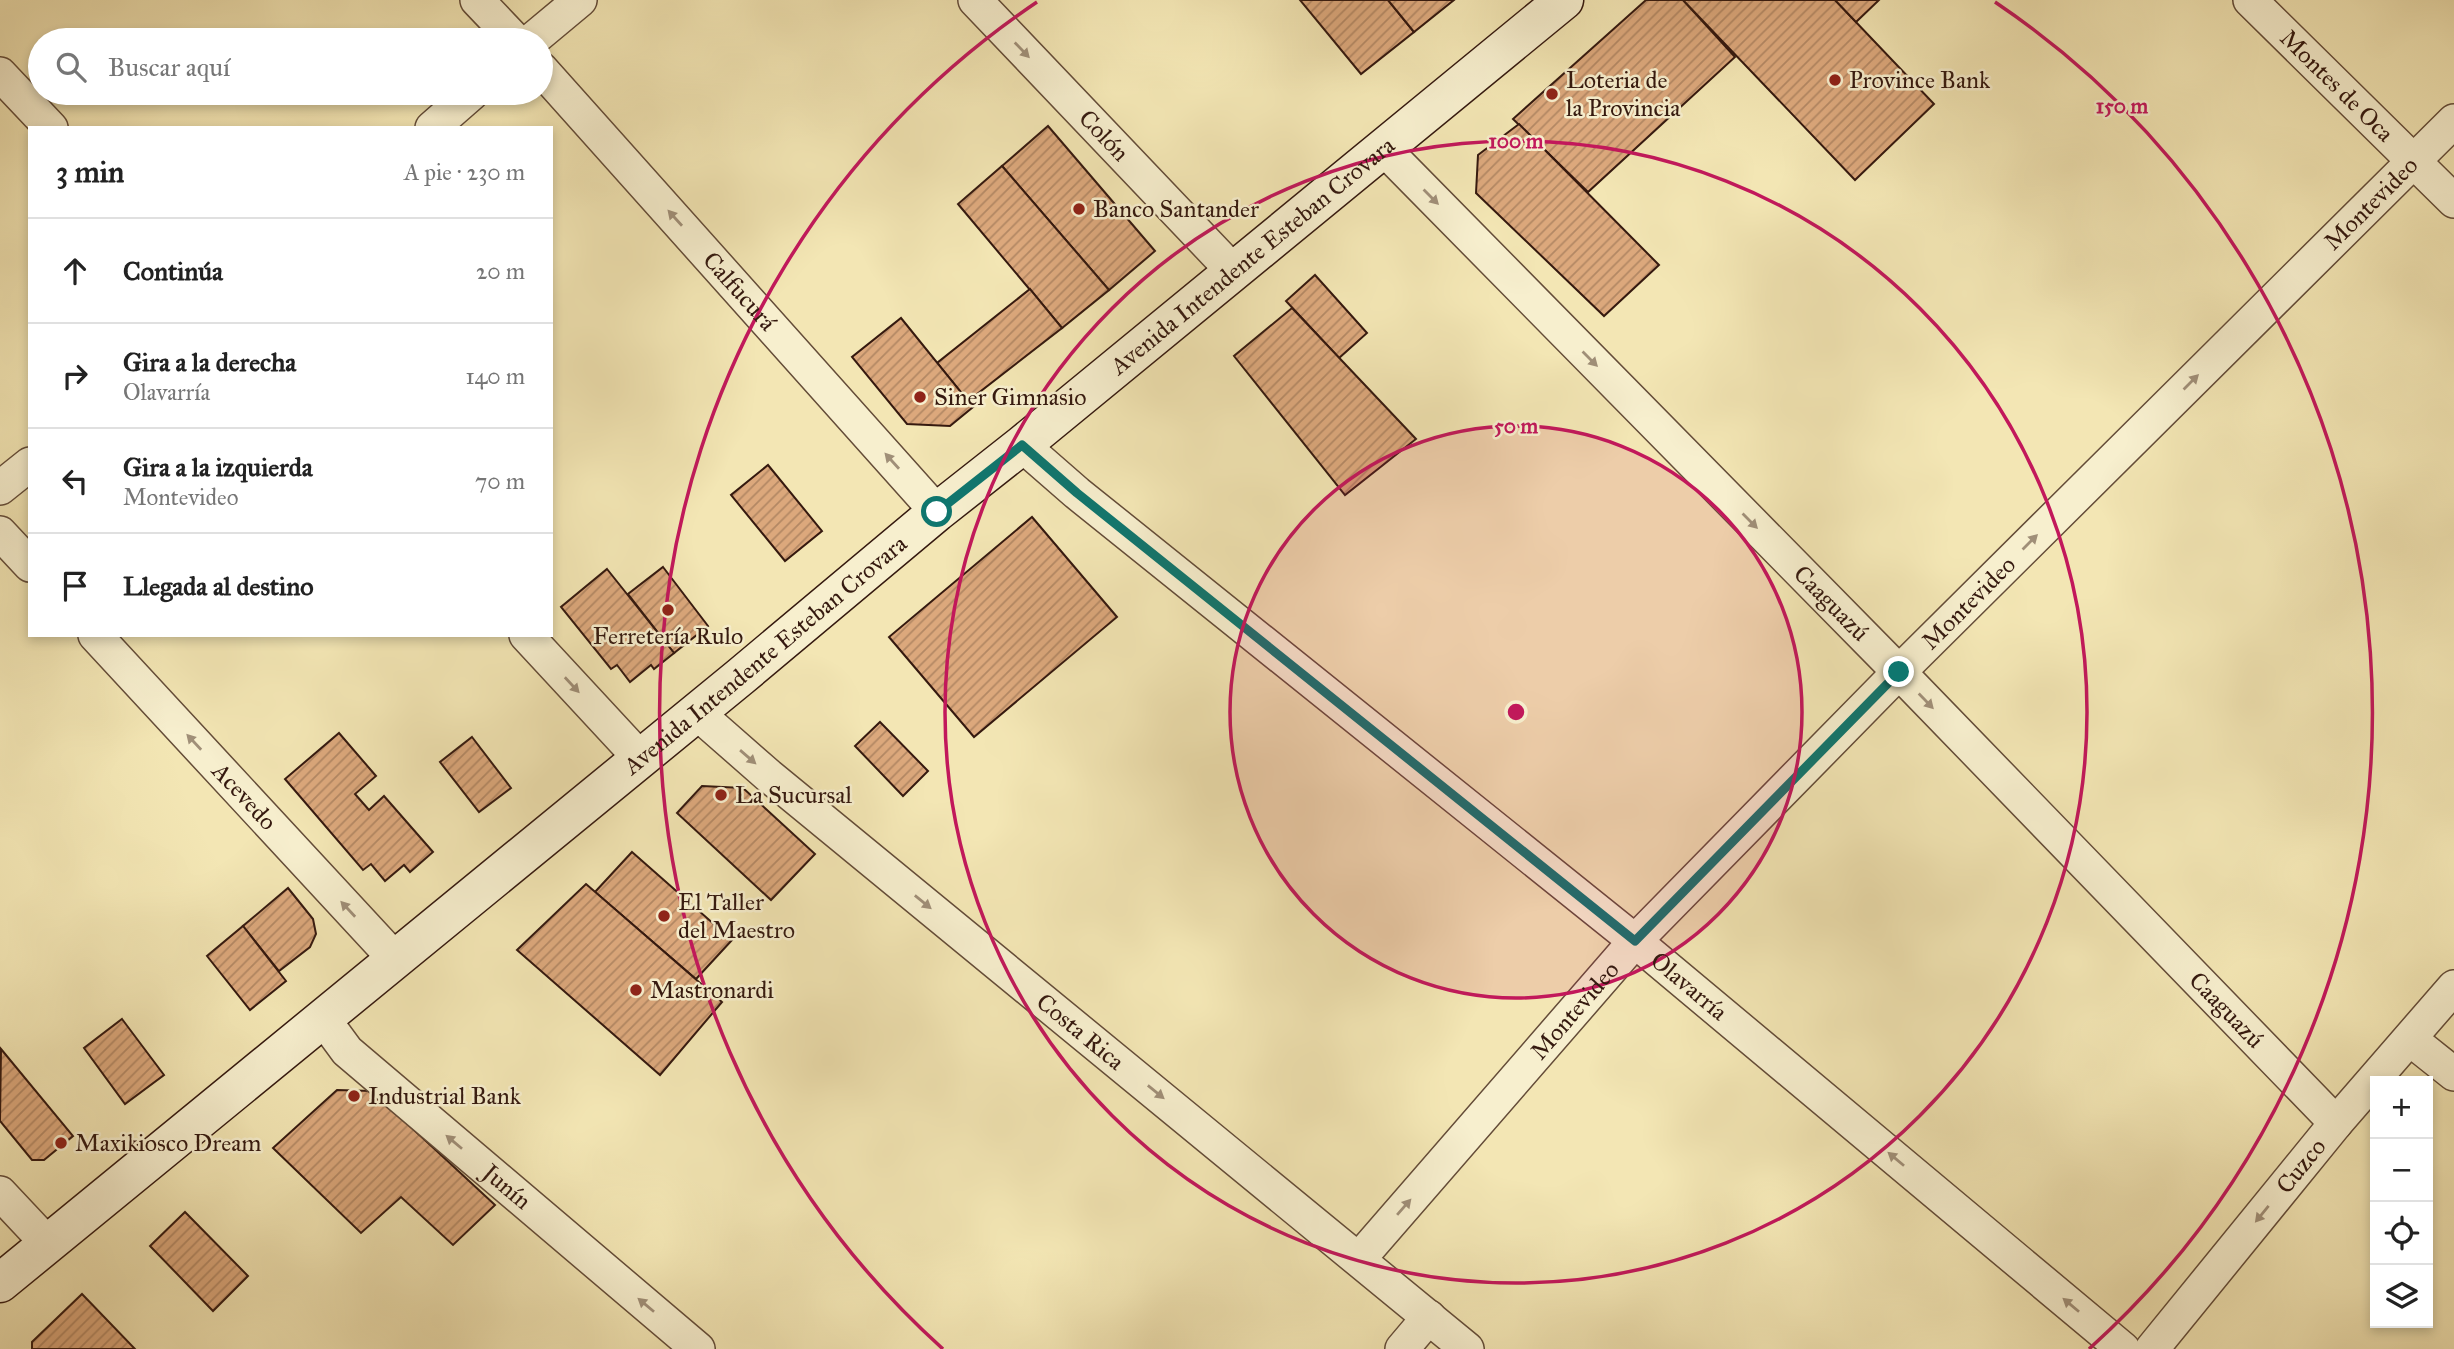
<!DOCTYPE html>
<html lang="es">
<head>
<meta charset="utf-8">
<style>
  :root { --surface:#fff; --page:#f6f6f6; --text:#222; --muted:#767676; --line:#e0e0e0 }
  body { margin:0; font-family:"IM FELL Great Primer",serif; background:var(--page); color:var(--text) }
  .controls { position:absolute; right:21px; bottom:21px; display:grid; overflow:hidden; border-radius:0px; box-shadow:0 4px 10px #0003 }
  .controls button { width:63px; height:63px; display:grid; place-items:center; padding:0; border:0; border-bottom:2px solid var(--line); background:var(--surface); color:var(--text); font:35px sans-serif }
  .stop { position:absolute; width:21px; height:21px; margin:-16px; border:5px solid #0f766e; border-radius:50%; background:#fff }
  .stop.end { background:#0f766e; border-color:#fff; box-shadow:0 2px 7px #0008 }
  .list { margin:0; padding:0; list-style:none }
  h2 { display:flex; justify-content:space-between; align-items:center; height:91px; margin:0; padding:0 28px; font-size:30px }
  h2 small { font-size:23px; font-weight:400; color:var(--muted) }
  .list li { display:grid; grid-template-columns:46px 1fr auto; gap:21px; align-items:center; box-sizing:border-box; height:105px; padding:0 28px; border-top:2px solid var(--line) }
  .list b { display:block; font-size:26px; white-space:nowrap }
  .list p { margin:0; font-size:23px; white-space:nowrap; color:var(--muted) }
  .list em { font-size:23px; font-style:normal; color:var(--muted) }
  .icon { flex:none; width:38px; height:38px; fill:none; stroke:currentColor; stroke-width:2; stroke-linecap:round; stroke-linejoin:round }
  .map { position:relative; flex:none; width:2454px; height:1349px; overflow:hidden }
  .search { position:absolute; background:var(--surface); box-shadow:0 4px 10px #0003; left:28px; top:28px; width:525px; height:77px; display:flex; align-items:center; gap:18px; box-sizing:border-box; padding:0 24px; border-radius:38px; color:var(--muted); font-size:26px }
  .panel { position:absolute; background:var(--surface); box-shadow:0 4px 10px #0003; left:28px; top:126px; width:525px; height:511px; border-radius:0px }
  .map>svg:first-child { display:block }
  .building { fill:url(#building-hatch); stroke:#35190f; stroke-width:2 }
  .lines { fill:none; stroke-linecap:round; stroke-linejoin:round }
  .minor-casing { stroke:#644c38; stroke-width:36 }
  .secondary-casing { stroke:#35190f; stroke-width:41 }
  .minor { stroke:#f7efce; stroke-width:33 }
  .secondary { stroke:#f7efce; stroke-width:38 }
  .oneway { fill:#a08f78 }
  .route { stroke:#0f766e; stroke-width:9 }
  .ring { fill:none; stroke:#c2185b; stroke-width:3.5 }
  .poi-dot { fill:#8f2418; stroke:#f7efce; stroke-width:2.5 }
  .labels { text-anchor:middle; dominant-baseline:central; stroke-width:5; stroke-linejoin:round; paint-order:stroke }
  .poi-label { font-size:24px; fill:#35190f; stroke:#f7efce; text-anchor:start }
  .street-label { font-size:24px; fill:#35190f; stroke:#f7efce }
  .centre { fill:#c2185b; stroke:#f7efce; stroke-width:3.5 }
  .ring-label { font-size:21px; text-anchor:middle; font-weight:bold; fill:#c2185b; stroke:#f7efce; stroke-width:5; stroke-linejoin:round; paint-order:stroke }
</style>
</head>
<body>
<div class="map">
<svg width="2454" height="1349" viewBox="0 0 2454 1349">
  <defs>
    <pattern id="building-hatch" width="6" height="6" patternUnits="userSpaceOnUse" patternTransform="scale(1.75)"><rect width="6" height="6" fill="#dca87c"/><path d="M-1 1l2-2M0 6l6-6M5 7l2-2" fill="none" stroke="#b38864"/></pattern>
  </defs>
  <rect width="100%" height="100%" fill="#f3e6b4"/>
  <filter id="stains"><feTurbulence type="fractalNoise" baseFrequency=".00286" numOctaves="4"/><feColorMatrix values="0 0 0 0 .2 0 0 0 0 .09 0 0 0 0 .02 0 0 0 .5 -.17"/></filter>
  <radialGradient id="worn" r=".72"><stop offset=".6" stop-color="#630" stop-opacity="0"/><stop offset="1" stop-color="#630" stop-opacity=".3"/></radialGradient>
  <g class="building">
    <path d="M 1300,0 L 1388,0 L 1414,32 L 1361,74 Z"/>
    <path d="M 1388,0 L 1454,0 L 1414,32 Z"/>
    <path d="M 1646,0 L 1683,0 L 1735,57 L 1588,192 L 1513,119 Z"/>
    <path d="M 1683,0 L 1835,0 L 1934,104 L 1855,180 Z"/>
    <path d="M 1835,0 L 1879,0 L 1856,22 Z"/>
    <path d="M 1519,124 L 1659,265 L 1604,316 L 1476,193 L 1478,155 Z"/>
    <path d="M 1048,126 L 1155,251 L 1109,290 L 1002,166 Z"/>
    <path d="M 1002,166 L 1109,290 L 1062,328 L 958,204 Z"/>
    <path d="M 1315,275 L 1367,333 L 1339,358 L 1286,301 Z"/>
    <path d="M 1030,289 L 1062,328 L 968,401 L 937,363 Z"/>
    <path d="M 1292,308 L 1416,439 L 1345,495 L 1234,356 Z"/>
    <path d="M 901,318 L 973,407 L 950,426 L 907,424 L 852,357 Z"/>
    <path d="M 768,465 L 822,531 L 785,561 L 731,495 Z"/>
    <path d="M 1032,517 L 1117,617 L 974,737 L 889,637 Z"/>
    <path d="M 663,567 L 708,626 L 674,653 L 628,594 Z"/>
    <path d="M 607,569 L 674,653 L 654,669 L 651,665 L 630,682 L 617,665 L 611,669 L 561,607 Z"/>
    <path d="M 880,722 L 928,771 L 903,796 L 855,746 Z"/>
    <path d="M 339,733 L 376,776 L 355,794 L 369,810 L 384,796 L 433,852 L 410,872 L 404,865 L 385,881 L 371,864 L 363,870 L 285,779 Z"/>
    <path d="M 472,737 L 511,788 L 479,812 L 440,762 Z"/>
    <path d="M 702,786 L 743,788 L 815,854 L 771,900 L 677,813 Z"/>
    <path d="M 632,852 L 732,940 L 696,979 L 595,892 Z"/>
    <path d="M 586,884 L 722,1002 L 660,1075 L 517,950 Z"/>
    <path d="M 288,888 L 313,919 L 316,934 L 310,947 L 279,971 L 243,926 Z"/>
    <path d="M 243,926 L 286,981 L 250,1010 L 207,956 Z"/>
    <path d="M 122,1019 L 164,1075 L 125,1104 L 84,1048 Z"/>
    <path d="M 1,1049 L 73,1136 L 44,1160 L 32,1160 L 0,1121 Z"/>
    <path d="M 337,1090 L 372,1091 L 495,1205 L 453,1245 L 401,1197 L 361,1233 L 273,1148 Z"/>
    <path d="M 185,1212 L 248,1276 L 213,1311 L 150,1246 Z"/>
    <path d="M 82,1294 L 135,1349 L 32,1349 L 32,1342 Z"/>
  </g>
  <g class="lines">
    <g class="minor-casing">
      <g id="minor">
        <path d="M 477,0 L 515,40"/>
        <path id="s1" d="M 975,0 L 1233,271"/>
        <path id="s2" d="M 2250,0 L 2454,201"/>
        <path d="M 532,40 L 580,0"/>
        <path id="s3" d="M 541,69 L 937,512"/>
        <path d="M 0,74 L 51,128"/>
        <path d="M 432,128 L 472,93"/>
        <path id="s4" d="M 1383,148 L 1899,672 L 2336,1123"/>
        <path id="s5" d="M 1022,445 L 1077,493 L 1635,941 L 2123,1349"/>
        <path d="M 0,488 L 30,464"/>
        <path d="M 0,533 L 30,565"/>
        <path id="s6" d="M 95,635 L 395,959"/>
        <path d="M 526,635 L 640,758"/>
        <path id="s7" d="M 696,712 L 769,776 L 1467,1349"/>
        <path id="s8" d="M 322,1017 L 347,1051 L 698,1349"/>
        <path d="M 2410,1039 L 2454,1074"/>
        <path d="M 0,1193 L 47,1243"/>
        <path id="s9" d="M 1359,1259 L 1635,941 L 1899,672 L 2454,121"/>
        <path d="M 1402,1349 L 1429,1317"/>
        <path id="s10" d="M 2152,1349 L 2336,1123 L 2454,987"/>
      </g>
    </g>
    <g class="secondary-casing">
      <g id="secondary">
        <path id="s11" d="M 0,1283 L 740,677 L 937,512 L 1022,445 L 1564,0"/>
      </g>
    </g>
    <use href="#minor" class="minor"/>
    <use href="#secondary" class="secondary"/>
  </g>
  <defs><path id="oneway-solid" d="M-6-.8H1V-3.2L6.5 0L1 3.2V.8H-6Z" transform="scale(1.75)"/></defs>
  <g class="oneway">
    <use href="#oneway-solid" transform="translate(1022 50) rotate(46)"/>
    <use href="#oneway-solid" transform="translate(1431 197) rotate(45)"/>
    <use href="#oneway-solid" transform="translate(675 218) rotate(-132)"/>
    <use href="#oneway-solid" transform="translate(1590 359) rotate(45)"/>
    <use href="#oneway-solid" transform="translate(2191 382) rotate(-45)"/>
    <use href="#oneway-solid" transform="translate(892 461) rotate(-132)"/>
    <use href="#oneway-solid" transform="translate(1750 521) rotate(45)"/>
    <use href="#oneway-solid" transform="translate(2030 542) rotate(-45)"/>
    <use href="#oneway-solid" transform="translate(572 685) rotate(47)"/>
    <use href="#oneway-solid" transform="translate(1926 701) rotate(46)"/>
    <use href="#oneway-solid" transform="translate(194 742) rotate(-133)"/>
    <use href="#oneway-solid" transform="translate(748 757) rotate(41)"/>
    <use href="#oneway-solid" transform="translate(923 902) rotate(39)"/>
    <use href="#oneway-solid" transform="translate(348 909) rotate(-133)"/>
    <use href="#oneway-solid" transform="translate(1156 1092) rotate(39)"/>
    <use href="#oneway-solid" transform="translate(454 1142) rotate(-140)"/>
    <use href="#oneway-solid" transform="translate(1896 1159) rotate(-140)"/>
    <use href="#oneway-solid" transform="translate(1404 1207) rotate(-49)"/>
    <use href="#oneway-solid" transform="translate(2262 1214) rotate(129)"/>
    <use href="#oneway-solid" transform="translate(646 1305) rotate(-140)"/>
    <use href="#oneway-solid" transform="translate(2071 1305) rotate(-140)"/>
  </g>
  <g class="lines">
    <path class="route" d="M 937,512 L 1022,445 L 1077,493 L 1635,941 L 1899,672"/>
  </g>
  <circle cx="1516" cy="712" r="286" fill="#c2185b" fill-opacity=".12"/>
  <g class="ring">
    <circle cx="1516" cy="712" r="286"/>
    <circle cx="1516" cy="712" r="571"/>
    <path d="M943 1349A857 857 0 0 1 1037 2M1995 2A857 857 0 0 1 2089 1349"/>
  </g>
  <g class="poi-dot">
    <circle cx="1835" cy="80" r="7"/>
    <circle cx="1552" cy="94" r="7"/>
    <circle cx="1079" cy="209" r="7"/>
    <circle cx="920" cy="397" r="7"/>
    <circle cx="668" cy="610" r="7"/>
    <circle cx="721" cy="795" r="7"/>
    <circle cx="664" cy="916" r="7"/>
    <circle cx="636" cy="990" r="7"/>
    <circle cx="354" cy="1096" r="7"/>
    <circle cx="61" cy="1143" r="7"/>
  </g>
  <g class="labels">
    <g class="poi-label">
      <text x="1566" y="80">Loteria de<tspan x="1566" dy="28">la Provincia</tspan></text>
      <text x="1849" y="80">Province Bank</text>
      <text x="1093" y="209">Banco Santander</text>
      <text x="934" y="397">Siner Gimnasio</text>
      <text x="668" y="636" text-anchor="middle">Ferretería Rulo</text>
      <text x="735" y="795">La Sucursal</text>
      <text x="678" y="902">El Taller<tspan x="678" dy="28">del Maestro</tspan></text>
      <text x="650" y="990">Mastronardi</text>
      <text x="368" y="1096">Industrial Bank</text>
      <text x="75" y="1143">Maxikiosco Dream</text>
    </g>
    <g class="street-label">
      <text stroke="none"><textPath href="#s2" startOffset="122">Montes de Oca</textPath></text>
      <text stroke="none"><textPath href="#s1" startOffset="187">Colón</textPath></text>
      <text stroke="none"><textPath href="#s9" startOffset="1463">Montevideo</textPath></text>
      <text stroke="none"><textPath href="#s11" startOffset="1620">Avenida Intendente Esteban Crovara</textPath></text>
      <text stroke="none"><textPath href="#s3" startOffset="298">Calfucurá</textPath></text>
      <text stroke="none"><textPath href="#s9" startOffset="896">Montevideo</textPath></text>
      <text stroke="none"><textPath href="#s4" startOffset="639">Caaguazú</textPath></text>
      <text stroke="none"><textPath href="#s11" startOffset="990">Avenida Intendente Esteban Crovara</textPath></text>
      <text stroke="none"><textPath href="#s6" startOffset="220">Acevedo</textPath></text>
      <text stroke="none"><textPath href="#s5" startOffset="859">Olavarría</textPath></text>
      <text stroke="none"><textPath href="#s4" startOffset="1206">Caaguazú</textPath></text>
      <text stroke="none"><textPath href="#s9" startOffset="329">Montevideo</textPath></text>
      <text stroke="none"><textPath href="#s7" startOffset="500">Costa Rica</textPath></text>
      <text stroke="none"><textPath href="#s10" startOffset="236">Cuzco</textPath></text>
      <text stroke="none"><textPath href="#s8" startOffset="252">Junín</textPath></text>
    </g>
  </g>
  <circle cx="1516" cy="712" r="10" class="centre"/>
  <g class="ring-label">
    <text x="2122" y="113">150 m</text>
    <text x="1516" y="148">100 m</text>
    <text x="1516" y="433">50 m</text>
  </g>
  <rect width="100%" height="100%" filter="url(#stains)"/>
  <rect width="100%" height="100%" fill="url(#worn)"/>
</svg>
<div class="controls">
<button>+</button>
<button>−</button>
<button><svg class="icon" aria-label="locate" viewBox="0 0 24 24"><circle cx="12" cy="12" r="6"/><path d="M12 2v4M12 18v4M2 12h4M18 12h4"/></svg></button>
<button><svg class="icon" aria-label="layers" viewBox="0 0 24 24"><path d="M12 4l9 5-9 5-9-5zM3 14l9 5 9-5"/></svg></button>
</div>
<div class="stop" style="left:937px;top:512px"></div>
<div class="stop end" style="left:1899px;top:672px"></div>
<div class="search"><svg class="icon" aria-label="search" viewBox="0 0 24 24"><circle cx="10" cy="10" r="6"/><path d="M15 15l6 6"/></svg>Buscar aquí</div>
<section class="panel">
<h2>3 min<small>A pie · 230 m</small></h2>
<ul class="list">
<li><svg class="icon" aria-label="ahead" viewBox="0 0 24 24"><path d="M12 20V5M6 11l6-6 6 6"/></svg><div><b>Continúa</b></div><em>20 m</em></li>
<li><svg class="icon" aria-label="right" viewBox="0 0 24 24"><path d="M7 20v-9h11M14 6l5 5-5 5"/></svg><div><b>Gira a la derecha</b><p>Olavarría</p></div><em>140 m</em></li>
<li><svg class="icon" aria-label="left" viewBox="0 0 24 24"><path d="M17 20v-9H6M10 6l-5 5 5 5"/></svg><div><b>Gira a la izquierda</b><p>Montevideo</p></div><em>70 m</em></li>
<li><svg class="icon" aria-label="arrive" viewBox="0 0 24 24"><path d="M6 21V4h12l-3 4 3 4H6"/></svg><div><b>Llegada al destino</b></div></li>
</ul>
</section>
</div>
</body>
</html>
